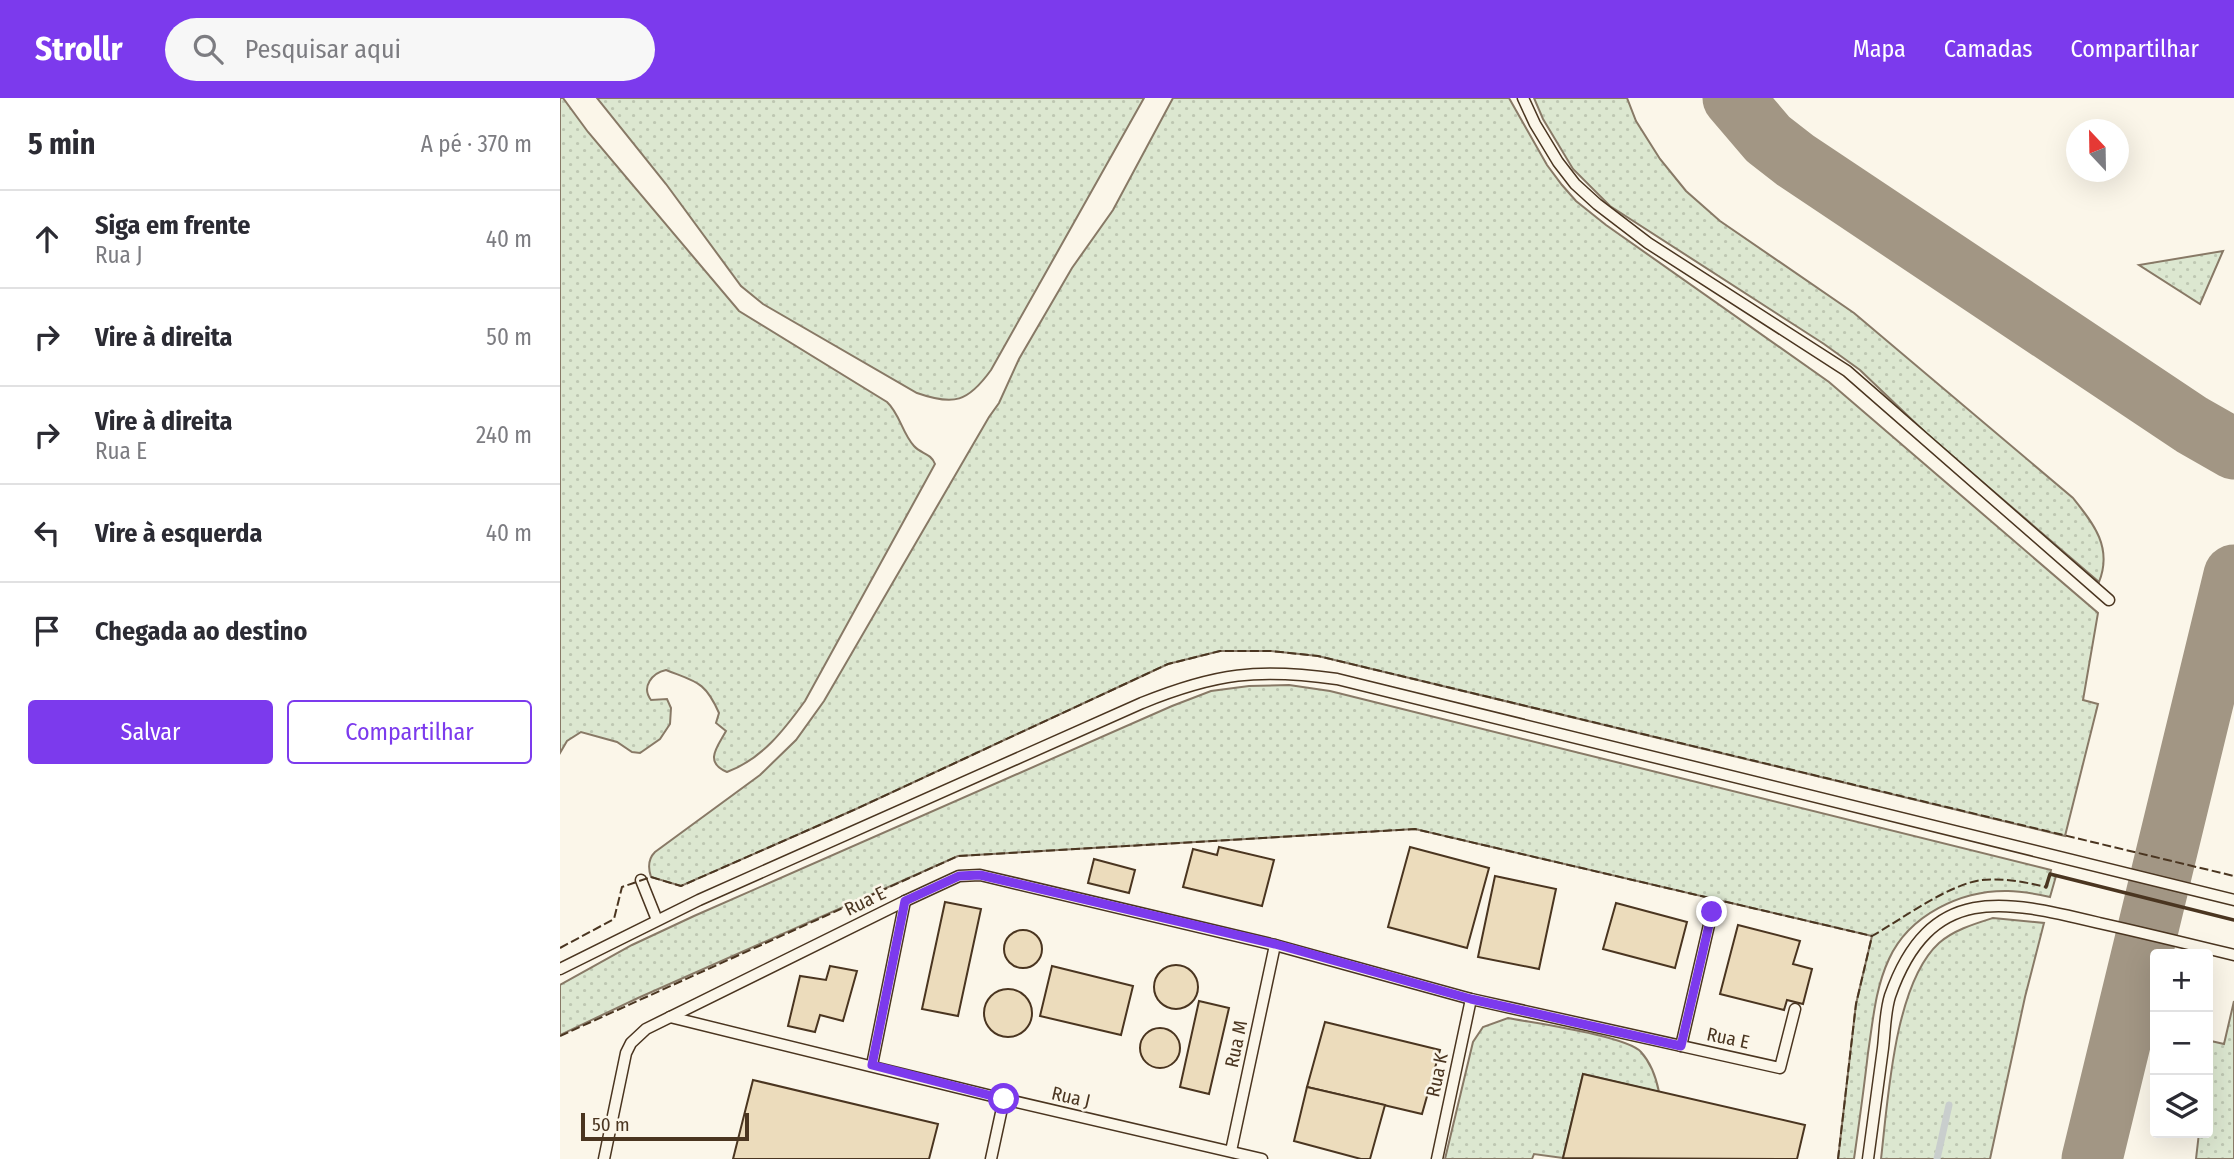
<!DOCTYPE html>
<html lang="pt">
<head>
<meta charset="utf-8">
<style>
  :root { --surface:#fff; --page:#f7f7f7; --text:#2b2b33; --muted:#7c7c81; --line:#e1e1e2; --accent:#7c3aed }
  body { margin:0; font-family:"Fira Sans Condensed",sans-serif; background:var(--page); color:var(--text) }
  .controls { position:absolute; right:21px; bottom:21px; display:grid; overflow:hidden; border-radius:7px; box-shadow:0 7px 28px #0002 }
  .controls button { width:63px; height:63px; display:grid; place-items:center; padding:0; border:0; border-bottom:2px solid var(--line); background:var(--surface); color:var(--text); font:35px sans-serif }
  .compass { position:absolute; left:1506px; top:21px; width:63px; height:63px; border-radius:50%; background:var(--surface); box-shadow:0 7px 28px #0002; rotate:338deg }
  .scale { position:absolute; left:21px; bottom:18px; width:168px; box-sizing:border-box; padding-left:7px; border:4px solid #4a3520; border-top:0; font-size:19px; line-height:24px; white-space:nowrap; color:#4a3520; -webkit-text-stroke:5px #fbf6e9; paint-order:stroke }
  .stop { position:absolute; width:21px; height:21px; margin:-16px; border:5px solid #7c3aed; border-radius:50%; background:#fff }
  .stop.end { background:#7c3aed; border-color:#fff; box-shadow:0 2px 7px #0008 }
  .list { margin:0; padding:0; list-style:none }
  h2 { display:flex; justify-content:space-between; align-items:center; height:91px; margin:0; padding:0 28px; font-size:30px }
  h2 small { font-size:23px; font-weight:400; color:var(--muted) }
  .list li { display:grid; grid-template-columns:46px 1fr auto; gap:21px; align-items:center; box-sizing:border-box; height:98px; padding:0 28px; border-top:2px solid var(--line) }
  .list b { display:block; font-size:26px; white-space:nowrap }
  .list p { margin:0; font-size:23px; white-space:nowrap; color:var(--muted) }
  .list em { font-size:23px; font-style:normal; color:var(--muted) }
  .actions { display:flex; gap:14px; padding:21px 28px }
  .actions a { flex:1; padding:16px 0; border:2px solid var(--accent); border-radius:7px; text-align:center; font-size:24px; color:var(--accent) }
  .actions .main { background:var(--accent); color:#fff }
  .icon { flex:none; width:38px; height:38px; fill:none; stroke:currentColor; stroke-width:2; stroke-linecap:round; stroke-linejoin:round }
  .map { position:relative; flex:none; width:1674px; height:1061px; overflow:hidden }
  header { display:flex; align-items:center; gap:42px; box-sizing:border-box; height:98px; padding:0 35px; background:var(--accent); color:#fff }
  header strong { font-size:33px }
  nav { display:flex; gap:38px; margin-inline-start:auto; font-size:24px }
  .search { width:490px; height:63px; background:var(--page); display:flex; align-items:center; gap:18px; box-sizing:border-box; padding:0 24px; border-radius:38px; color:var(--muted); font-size:26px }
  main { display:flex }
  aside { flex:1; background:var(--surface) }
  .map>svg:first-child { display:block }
  .grass { fill:url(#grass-dots); stroke:#887966; stroke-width:2 }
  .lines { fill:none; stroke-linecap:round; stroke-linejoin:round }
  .stream { stroke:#c9cecd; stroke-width:7 }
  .taxiway { stroke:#a29684; stroke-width:61 }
  .building { fill:#ecdcbc; stroke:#4a3520; stroke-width:2 }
  .lane-casing { stroke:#4a3520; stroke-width:13 }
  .lane { stroke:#fbf6e9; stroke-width:10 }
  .fence { stroke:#4a3520; stroke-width:2; stroke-dasharray:9 3.5; stroke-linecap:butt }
  .wall { stroke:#4a3520; stroke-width:3.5 }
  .route { stroke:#7c3aed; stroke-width:9 }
  .labels { text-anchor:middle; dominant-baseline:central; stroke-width:5; stroke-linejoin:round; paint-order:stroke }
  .street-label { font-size:19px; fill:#4a3520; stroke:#fbf6e9 }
</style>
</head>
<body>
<header>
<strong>Strollr</strong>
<div class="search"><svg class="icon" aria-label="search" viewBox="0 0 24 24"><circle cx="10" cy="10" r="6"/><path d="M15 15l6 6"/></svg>Pesquisar aqui</div>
<nav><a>Mapa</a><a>Camadas</a><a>Compartilhar</a></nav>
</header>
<main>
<aside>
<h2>5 min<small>A pé · 370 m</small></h2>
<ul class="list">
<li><svg class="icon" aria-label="ahead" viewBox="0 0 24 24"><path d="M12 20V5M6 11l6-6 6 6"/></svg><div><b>Siga em frente</b><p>Rua J</p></div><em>40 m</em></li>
<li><svg class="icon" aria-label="right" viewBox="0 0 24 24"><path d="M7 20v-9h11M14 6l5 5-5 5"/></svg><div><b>Vire à direita</b></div><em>50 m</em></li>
<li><svg class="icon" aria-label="right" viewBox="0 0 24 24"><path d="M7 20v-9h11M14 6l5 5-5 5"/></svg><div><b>Vire à direita</b><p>Rua E</p></div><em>240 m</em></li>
<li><svg class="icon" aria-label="left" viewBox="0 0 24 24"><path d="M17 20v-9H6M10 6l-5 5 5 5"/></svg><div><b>Vire à esquerda</b></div><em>40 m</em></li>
<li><svg class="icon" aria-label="arrive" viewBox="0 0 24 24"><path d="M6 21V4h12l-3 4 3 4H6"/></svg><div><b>Chegada ao destino</b></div></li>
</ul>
<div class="actions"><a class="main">Salvar</a><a>Compartilhar</a></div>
</aside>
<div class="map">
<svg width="1674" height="1061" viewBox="0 0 1674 1061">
  <defs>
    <pattern id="grass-dots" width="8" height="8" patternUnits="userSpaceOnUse" patternTransform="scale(1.75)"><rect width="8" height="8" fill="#dce7d0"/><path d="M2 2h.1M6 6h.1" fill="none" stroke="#bec7b2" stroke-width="1.8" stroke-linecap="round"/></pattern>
  </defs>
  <rect width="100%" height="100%" fill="#fbf6e9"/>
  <g class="grass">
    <path d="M 0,0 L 3,0 L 28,34 L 179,213 L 327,304 C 340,316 342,335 354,348 C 361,356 371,355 375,366 L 245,603 C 224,632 202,661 167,674 C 143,664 158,648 166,633 L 156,625 L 159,615 C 145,583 136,584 106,572 C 92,575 81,589 91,602 L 107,601 L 111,610 L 110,626 L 100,641 L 80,655 L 72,654 L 57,644 L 21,634 L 7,643 L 0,655 Z"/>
    <path d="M 37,0 L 584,0 L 431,272 C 408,304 394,308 357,295 L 203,206 L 181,188 L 106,86 Z"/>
    <path d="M 613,0 L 949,0 L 987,67 L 1002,87 L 1016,103 L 1046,127 L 1269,284 L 1538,515 L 1523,602 L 1538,606 L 1505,738 L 758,558 L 711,553 L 660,553 L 608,566 L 296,711 L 121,788 L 91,779 C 88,770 88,761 95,754 L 200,677 L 236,642 L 264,603 L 429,319 L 439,305 L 459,261 L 512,170 L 553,112 Z"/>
    <path d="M 974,0 L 1067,0 L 1076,23 L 1100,61 L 1126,93 L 1160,123 L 1294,215 L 1513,400 C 1533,425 1553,449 1539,484 L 1369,338 L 1300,272 L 1264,246 L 1050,108 L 1013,71 L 983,21 Z"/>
    <path d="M 1663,153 L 1640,206 L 1579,167 Z"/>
    <path d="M 729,587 L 770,593 L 1491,772 L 1490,776 L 1496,778 L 1490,799 C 1476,796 1462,793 1448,793 C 1401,792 1349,817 1329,861 C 1315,891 1313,923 1308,955 C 1304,990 1299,1026 1294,1061 L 1278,1061 L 1296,906 L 1312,838 L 855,731 L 398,758 L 78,900 L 0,937 L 0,887 L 72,847 L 134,818 L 612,608 L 651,593 L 689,588 Z"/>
    <path d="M 1433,820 L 1484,825 L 1465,899 L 1430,1061 L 1321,1061 C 1328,1002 1334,886 1379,845 C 1394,832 1414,826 1433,820 Z"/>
    <path d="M 1674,903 L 1674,1061 L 1636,1061 L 1639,1035 L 1648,1035 L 1648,966 L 1651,943 L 1664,946 Z"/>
    <path d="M 948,920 C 973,925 1067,938 1081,954 C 1091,965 1096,979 1099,994 L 1023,976 L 1003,1060 L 974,1056 L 972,1061 L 885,1061 L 913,944 L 923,929 Z"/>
  </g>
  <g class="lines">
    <path class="stream" d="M 1377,1061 L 1389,1007"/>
    <g class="taxiway">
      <path d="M 1173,0 L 1208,41 L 1235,62 L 1632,327 L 1674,351"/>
      <path d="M 1532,1061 L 1674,477"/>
    </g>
  </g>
  <g class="building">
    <path d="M 659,749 L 714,762 L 702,808 L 623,789 L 633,751 L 657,757 Z"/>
    <path d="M 850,749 L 929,770 L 907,850 L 828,829 Z"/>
    <path d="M 534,761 L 575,772 L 569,795 L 528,785 Z"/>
    <path d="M 935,778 L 996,791 L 979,871 L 918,859 Z"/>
    <path d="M 385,804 L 421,811 L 398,918 L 362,911 Z"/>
    <path d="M 1056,805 L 1127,824 L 1115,870 L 1043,851 Z"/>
    <path d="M 1178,827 L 1240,843 L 1233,866 L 1252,871 L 1243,906 L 1227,902 L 1224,912 L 1160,896 Z"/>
    <circle cx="463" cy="851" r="19"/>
    <circle cx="616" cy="889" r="22"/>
    <path d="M 270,868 L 297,873 L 283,923 L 260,917 L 255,934 L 228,928 L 240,878 L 266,882 Z"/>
    <path d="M 492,868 L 573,888 L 561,937 L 480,918 Z"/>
    <circle cx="448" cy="915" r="24"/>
    <path d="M 639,903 L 669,910 L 649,996 L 620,989 Z"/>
    <path d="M 765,924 L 880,952 L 862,1016 L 747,989 Z"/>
    <circle cx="600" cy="950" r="20"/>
    <path d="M 1023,976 L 1245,1027 L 1237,1061 L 1003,1060 Z"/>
    <path d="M 193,982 L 378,1026 L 369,1061 L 173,1061 Z"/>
    <path d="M 747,989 L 825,1007 L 810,1061 L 801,1061 L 734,1043 Z"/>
  </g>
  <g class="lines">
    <g class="lane-casing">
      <g id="lane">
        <path d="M 963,0 L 975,26 L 998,64 L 1015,86 L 1037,106 L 1088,145 L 1287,273 L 1549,502"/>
        <path d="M 81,782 L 97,822"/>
        <path d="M 0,871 L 139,802 L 582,605 C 656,575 698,570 777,581 L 1674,802"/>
        <path d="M 110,919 L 444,1001 L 702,1061"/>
        <path d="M 1121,948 L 1152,814"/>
        <path d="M 312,967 L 345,803"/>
        <path d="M 671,1053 L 715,847"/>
        <path d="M 44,1061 L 66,955 L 71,945 L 86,931 L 345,803 L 399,778 L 420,777 L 715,847 L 911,901 L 1220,970 L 1235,911"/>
        <path d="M 431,1061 L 444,1001"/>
        <path d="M 877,1061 L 911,901"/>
        <path d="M 1308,1061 C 1313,1024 1318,987 1323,950 C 1325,933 1325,914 1330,898 C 1370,784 1444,802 1539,825 C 1584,835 1629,846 1674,857"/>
      </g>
    </g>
    <use href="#lane" class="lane"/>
    <g class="fence">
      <path d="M 0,850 L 54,821 L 62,789 L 91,779 L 121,788 L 296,711 L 608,566 L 660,553 L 711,553 L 758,558 L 1674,778"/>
      <path d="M 0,938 L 398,758 L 855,731 L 1312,838"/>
      <path d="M 1278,1061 L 1296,906 L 1312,838 C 1342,821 1389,786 1422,782 C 1444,780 1465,784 1486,789"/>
    </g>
    <path class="wall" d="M 1486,789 L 1490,776 L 1674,822"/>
  </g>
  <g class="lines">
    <path class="route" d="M 444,1001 L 312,967 L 345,803 L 399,778 L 420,777 L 715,846 L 911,901 L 1121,948 L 1152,814"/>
  </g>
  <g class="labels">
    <g class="street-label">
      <text transform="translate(305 803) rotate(-26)">Rua E</text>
      <text transform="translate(1168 940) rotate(12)">Rua E</text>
      <text transform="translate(676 946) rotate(-78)">Rua M</text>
      <text transform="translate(877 977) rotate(-78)">Rua K</text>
      <text transform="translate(511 999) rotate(13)">Rua J</text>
    </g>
  </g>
</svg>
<div class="controls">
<button>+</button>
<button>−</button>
<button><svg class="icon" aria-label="layers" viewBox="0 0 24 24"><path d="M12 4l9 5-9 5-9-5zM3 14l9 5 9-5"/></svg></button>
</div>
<svg class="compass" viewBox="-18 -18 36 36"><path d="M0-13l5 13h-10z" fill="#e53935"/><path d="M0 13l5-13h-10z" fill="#7c7c81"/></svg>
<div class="scale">50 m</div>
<div class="stop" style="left:444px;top:1001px"></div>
<div class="stop end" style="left:1152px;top:814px"></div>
</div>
</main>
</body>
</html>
